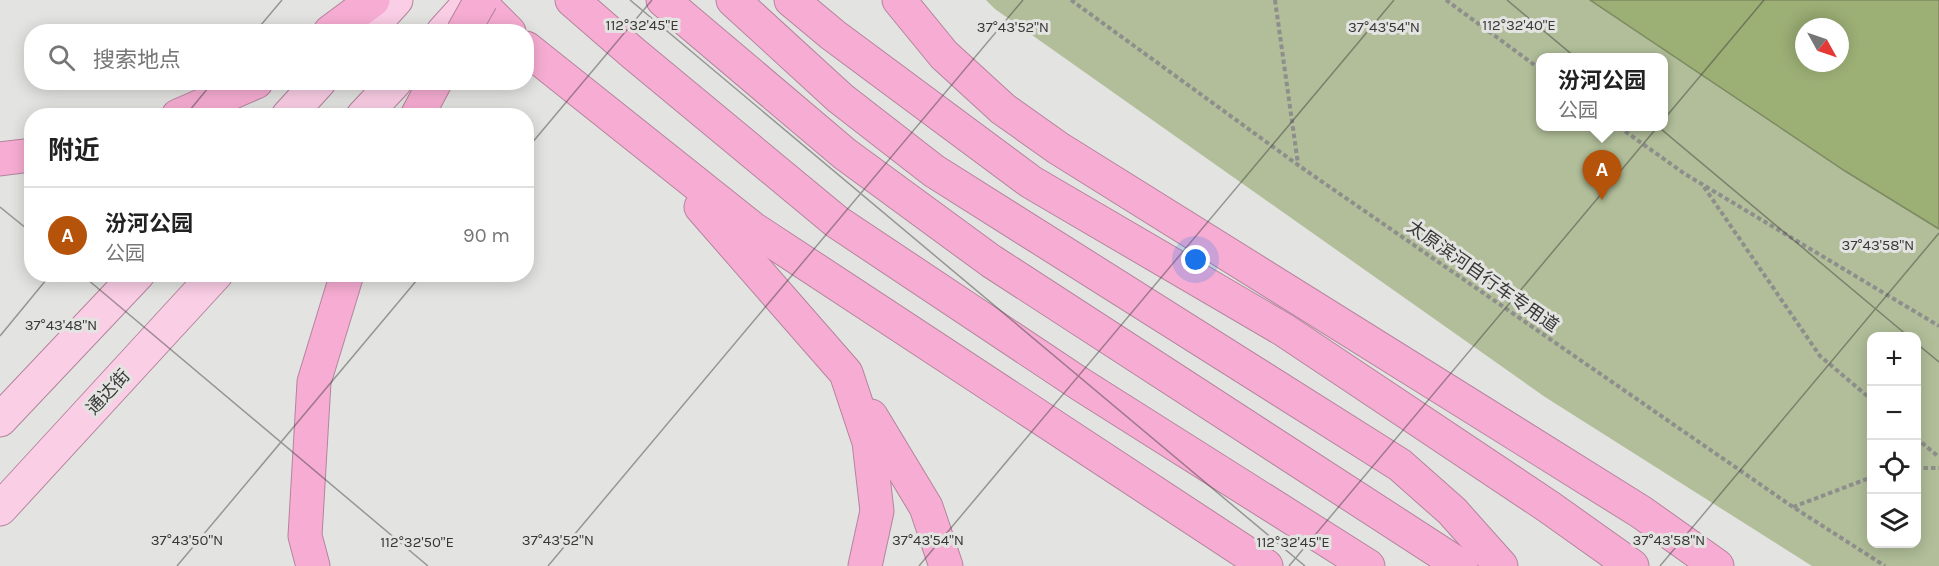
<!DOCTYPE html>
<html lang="zh">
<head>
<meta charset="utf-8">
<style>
  :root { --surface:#fff; --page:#f6f6f6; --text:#222; --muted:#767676; --line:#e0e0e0; --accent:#b45309 }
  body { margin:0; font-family:Karla,"Noto Sans SC",sans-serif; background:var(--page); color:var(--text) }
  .controls { position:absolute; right:18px; bottom:18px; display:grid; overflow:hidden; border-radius:12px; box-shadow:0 3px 15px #0003 }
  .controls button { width:54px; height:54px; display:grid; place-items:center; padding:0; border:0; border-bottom:2px solid var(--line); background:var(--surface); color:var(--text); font:30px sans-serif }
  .compass { position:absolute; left:1795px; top:18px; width:54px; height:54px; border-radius:50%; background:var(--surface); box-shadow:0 3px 15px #0003; rotate:130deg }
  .you { position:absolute; left:1196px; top:260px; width:21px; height:21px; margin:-15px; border:4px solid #fff; border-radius:50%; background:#1a73e8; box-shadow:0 0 0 9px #1a73e833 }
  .badge { display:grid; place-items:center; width:39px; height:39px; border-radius:50%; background:var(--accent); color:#fff; font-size:20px; font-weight:700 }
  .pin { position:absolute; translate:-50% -50px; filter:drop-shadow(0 2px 3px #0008) }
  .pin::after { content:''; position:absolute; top:32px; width:21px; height:18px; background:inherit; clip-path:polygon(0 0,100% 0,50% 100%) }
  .popup { position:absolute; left:1536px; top:53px; width:132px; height:78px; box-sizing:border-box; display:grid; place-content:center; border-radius:12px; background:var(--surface); filter:drop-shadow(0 2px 4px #0005); font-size:20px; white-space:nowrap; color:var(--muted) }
  .popup b { font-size:22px; color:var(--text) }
  .popup::after { content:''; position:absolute; left:50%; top:100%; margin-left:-12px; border:12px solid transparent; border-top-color:var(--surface) }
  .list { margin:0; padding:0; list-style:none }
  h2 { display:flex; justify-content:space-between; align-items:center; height:78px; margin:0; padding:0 24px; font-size:26px }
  h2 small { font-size:20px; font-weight:400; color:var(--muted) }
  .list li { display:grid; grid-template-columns:39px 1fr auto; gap:18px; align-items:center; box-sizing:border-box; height:96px; padding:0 24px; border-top:2px solid var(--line) }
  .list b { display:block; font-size:22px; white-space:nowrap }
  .list p { margin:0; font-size:20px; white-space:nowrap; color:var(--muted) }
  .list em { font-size:20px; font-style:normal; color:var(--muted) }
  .icon { flex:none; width:33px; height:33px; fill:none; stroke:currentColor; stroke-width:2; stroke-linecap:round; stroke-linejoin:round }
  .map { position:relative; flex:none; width:1939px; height:566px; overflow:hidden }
  .search { position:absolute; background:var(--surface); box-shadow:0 3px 15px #0003; left:24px; top:24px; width:510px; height:66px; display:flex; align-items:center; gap:15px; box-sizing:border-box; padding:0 21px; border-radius:24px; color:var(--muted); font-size:22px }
  .panel { position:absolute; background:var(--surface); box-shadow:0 3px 15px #0003; left:24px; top:108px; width:510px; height:174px; border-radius:24px }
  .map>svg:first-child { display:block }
  .green { fill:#b1be99; fill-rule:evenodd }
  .water { fill:#9caf75; stroke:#7e8b62; stroke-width:1.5; fill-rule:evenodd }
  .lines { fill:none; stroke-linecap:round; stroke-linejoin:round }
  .major-casing { stroke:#b4849c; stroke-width:35 }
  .highway-casing { stroke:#b4849c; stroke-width:35 }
  .path { stroke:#8e8e8c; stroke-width:4; stroke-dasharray:4.5 3; stroke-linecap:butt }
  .major { stroke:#facee5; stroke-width:33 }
  .highway { stroke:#f7add3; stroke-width:33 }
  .highway-bridge-casing { stroke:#b4849c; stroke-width:35; stroke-linecap:butt }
  .highway-bridge { stroke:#f7add3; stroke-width:33 }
  .ticks { fill:none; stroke:#383837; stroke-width:1.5; stroke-opacity:0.45 }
  .labels { text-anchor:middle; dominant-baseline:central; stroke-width:6; stroke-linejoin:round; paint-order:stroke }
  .street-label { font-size:18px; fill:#383837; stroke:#e3e4e1 }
  .ticks-label { font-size:15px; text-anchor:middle; fill:#383837; stroke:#e3e4e1; stroke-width:6; stroke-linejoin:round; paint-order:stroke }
</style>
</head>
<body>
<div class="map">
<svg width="1939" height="566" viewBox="0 0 1939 566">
  <rect width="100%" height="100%" fill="#e3e4e1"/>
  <path class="green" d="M 986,0 L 1939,0 L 1939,566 L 1812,566 L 1545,397 L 995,9 ZM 1804,27 L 1840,27 L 1840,63 L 1804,63 ZM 1540,58 L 1664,58 L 1664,127 L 1540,127 ZM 1872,336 L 1916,336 L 1916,544 L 1872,544 Z"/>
  <path class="water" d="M 1590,0 L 1939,0 L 1939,229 L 1845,171 ZM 1804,27 L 1840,27 L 1840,63 L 1804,63 Z"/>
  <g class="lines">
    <g class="major-casing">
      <g id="major">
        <path d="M 367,32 L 396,0"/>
        <path d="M 443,32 L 472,0"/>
        <path d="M 288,116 L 319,82"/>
        <path d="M 363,116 L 395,82"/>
        <path d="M 0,420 L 138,274"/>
        <path d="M 0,509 L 216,274"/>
      </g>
    </g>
    <g class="highway-casing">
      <g id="highway">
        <path d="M 477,0 L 509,32"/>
        <path d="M 572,0 L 633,53 L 837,222 L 1080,384 L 1368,566"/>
        <path d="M 663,0 L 845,154 L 991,261 L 1461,566"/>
        <path d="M 733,0 L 840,98 L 934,171 L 1400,465 L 1452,511 L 1501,566"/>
        <path d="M 791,0 L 833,35 L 1031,182 L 1284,330 L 1549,507 L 1632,566"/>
        <path d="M 899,0 L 944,55 L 1003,109 L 1058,148 L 1641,512 L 1717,566"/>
        <path d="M 330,32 L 373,0"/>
        <path d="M 526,48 L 752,228 L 1266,566"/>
        <path d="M 178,116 L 256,82"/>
        <path d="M 417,116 L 435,82"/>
        <path d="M 0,159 L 32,155"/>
        <path d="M 701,207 L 846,373 L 869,442 L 877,511 L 865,566"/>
        <path d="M 871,416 L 926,507 L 946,566"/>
        <path d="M 313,566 L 305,536 L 314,382 L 347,274"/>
      </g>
    </g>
    <g class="path">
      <path d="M 1071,0 L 1298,165 L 1793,507 L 1885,566"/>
      <path d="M 1275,0 L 1298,164"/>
      <path d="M 1446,0 L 1540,69"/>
      <path d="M 1619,127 L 1685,174 L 1939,326"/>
      <path d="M 1704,187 L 1820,356 L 1872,400"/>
      <path d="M 1916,438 L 1939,457"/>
      <path d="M 1916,468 L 1939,468"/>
      <path d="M 1793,507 L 1872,477"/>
    </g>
    <use href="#major" class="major"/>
    <use href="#highway" class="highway"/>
    <g class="highway-bridge-casing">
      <path id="highway-bridge" d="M 463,32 L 481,0"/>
    </g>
    <use href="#highway-bridge" class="highway-bridge"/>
  </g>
  <path class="ticks" d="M 630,0 L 1305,566M 1507,0 L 1908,336M 255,32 L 282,0M 185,116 L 213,82M 526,150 L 652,0M 0,207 L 32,233M 81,274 L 428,566M 0,336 L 51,274M 1916,343 L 1939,362M 177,566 L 422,274M 548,566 L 1023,0M 919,566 L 1394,0M 1289,566 L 1764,0M 1660,566 L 1939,233"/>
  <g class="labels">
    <g class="street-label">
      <text transform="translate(1483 276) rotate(35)">太原滨河自行车专用道</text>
      <text transform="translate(108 392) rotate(-47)">通达街</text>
    </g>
  </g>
  <g class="ticks-label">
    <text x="642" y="30">112°32'45"E</text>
    <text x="1519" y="30">112°32'40"E</text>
    <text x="1013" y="32">37°43'52"N</text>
    <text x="1384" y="32">37°43'54"N</text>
    <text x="1878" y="250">37°43'58"N</text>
    <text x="61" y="330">37°43'48"N</text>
    <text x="187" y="545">37°43'50"N</text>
    <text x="558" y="545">37°43'52"N</text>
    <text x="928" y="545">37°43'54"N</text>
    <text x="1669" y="545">37°43'58"N</text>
    <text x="417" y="547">112°32'50"E</text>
    <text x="1293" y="547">112°32'45"E</text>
  </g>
</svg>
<div class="controls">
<button>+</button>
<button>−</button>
<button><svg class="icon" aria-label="locate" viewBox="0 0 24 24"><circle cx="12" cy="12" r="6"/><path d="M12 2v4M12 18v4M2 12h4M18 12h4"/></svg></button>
<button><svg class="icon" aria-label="layers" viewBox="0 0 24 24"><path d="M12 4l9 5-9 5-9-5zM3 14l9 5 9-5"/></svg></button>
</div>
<svg class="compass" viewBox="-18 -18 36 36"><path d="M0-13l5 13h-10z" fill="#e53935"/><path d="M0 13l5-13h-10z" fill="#767676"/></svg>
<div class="you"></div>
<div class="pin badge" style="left:1602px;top:200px">A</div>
<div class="popup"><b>汾河公园</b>公园</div>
<div class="search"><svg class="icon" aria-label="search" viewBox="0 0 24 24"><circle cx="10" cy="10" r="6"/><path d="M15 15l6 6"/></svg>搜索地点</div>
<section class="panel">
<h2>附近<small></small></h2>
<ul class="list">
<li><span class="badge">A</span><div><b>汾河公园</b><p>公园</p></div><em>90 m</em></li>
</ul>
</section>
</div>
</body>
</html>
